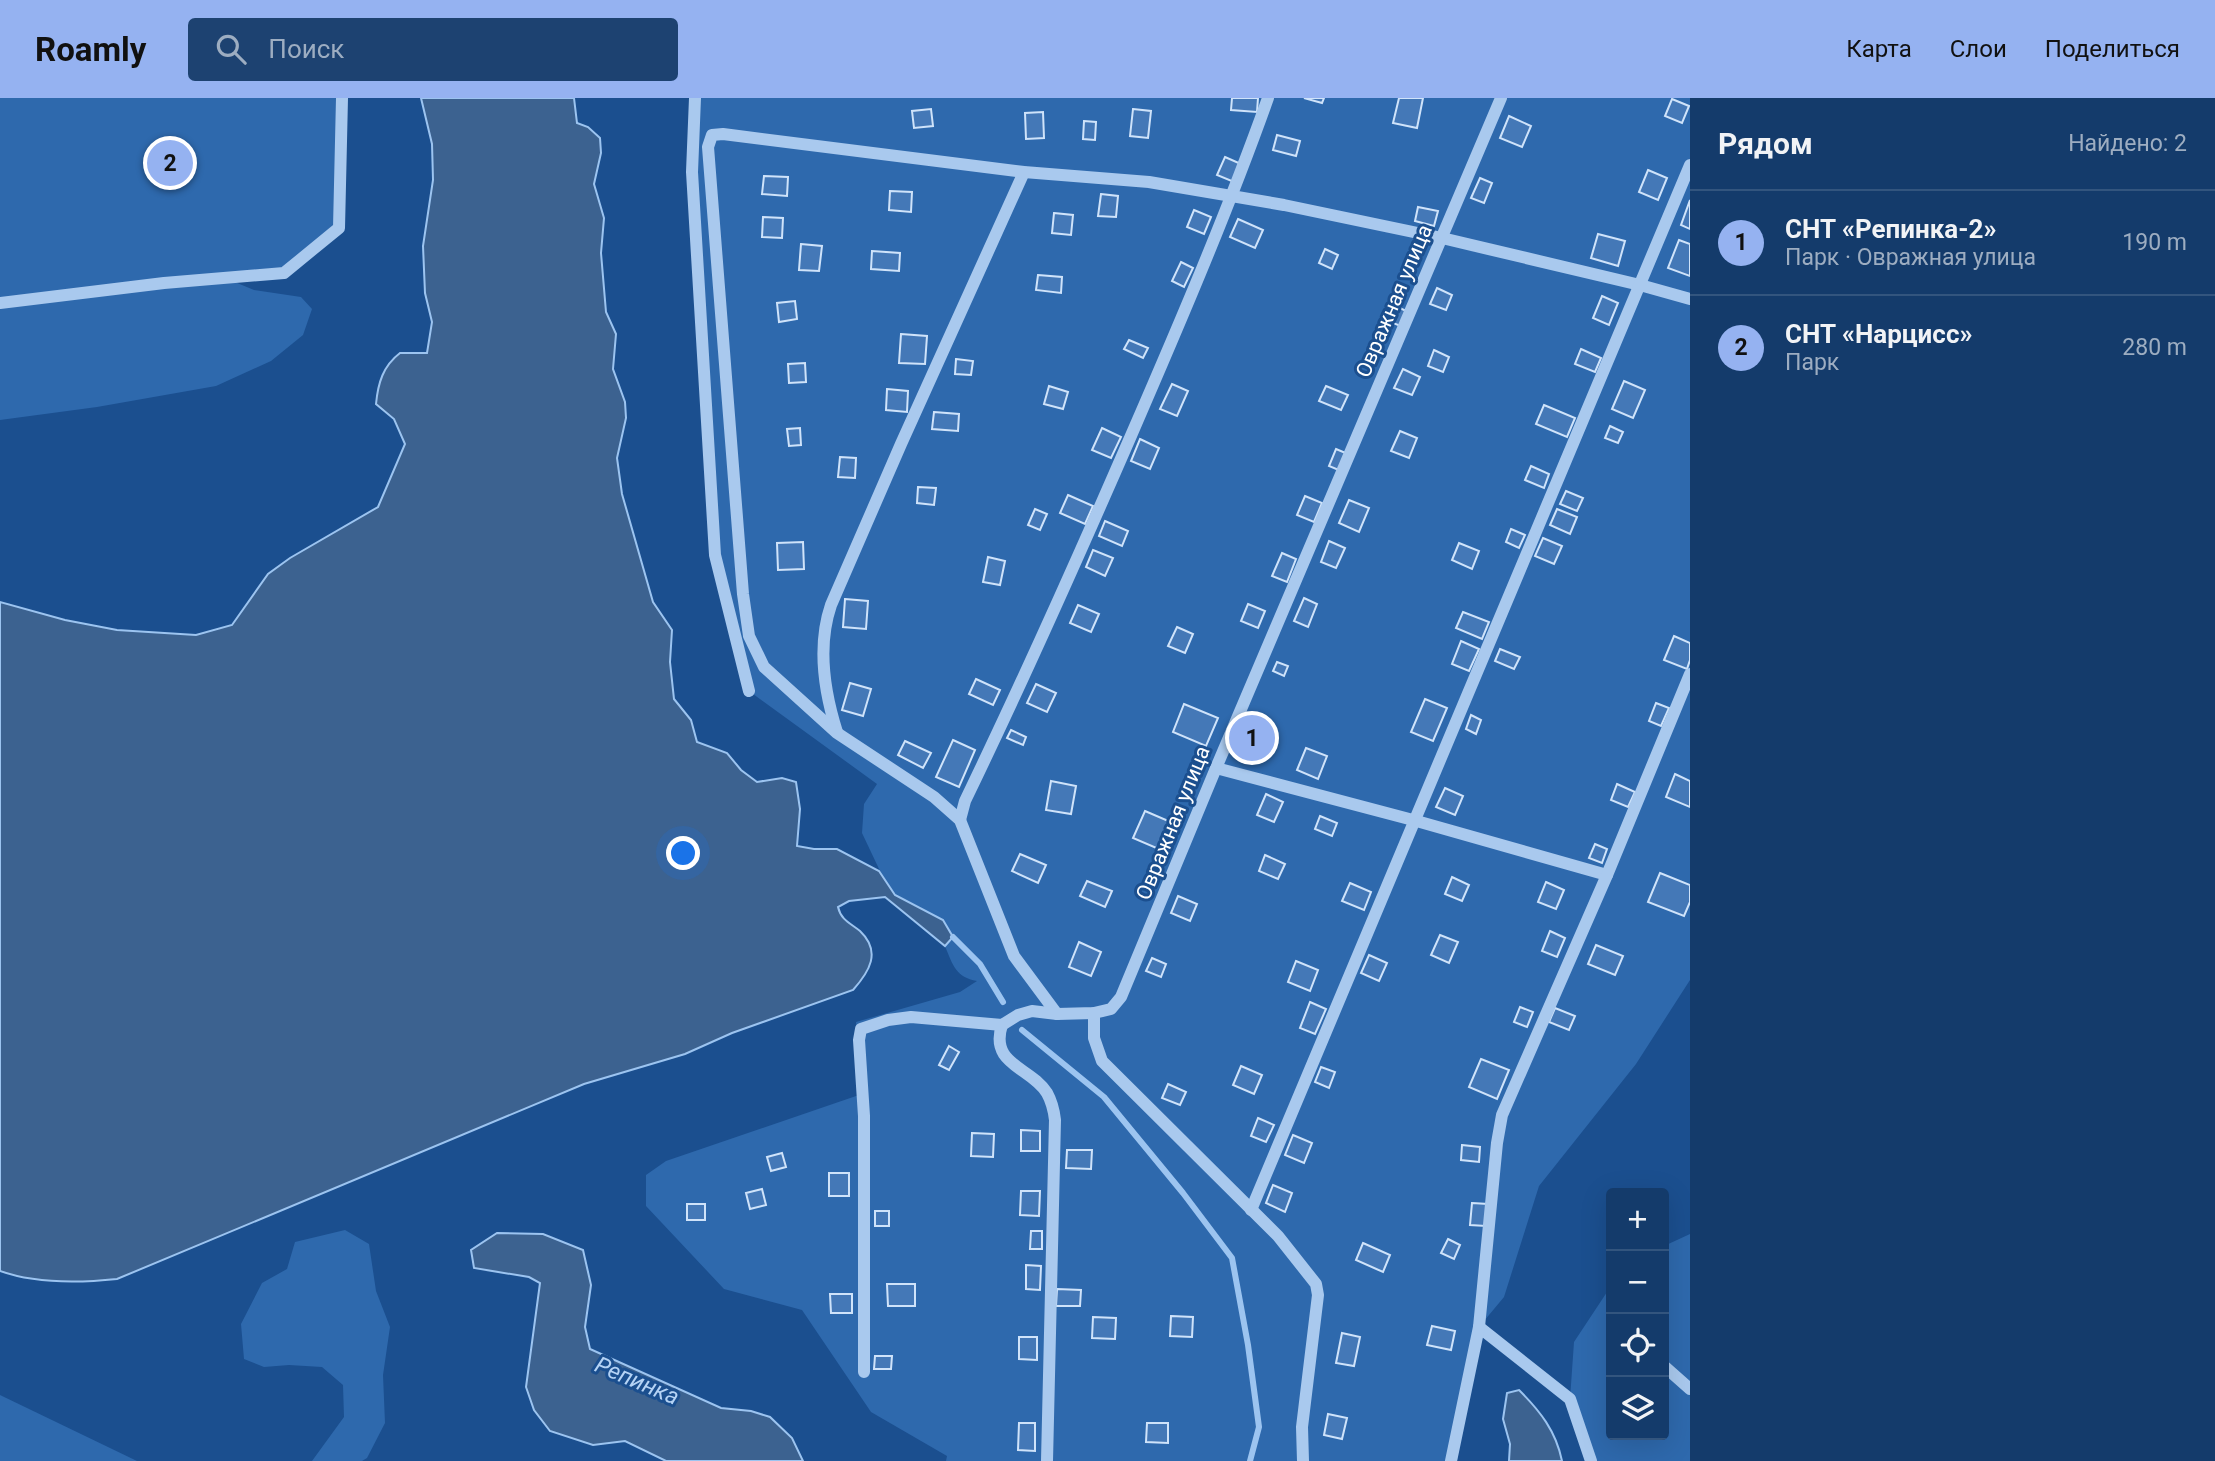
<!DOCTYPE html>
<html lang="ru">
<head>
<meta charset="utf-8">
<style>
  :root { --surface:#143b6b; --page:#1d4271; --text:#f1f3f6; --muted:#9dadc1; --line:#33557e; --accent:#95b2f1 }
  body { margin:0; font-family:Roboto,sans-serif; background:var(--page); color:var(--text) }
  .controls { position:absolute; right:21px; bottom:21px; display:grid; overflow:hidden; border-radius:7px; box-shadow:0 7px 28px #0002 }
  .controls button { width:63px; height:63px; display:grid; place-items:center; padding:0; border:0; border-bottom:2px solid var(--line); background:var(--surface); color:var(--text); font:35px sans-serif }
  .you { position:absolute; left:684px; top:756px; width:24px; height:24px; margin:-18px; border:5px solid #fff; border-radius:50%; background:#1a73e8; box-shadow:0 0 0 10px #1a73e833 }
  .badge { display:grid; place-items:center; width:46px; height:46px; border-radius:50%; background:var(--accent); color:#111; font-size:23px; font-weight:700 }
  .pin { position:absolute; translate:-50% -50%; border:4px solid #fff; box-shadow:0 2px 7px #0006 }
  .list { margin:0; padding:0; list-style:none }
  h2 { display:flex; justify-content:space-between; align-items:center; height:91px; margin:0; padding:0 28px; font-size:30px }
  h2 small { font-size:23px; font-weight:400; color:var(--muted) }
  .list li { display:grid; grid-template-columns:46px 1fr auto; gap:21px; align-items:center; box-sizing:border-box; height:105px; padding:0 28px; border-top:2px solid var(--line) }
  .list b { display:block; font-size:26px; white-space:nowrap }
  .list p { margin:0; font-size:23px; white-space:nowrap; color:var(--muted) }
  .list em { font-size:23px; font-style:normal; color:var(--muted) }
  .icon { flex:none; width:38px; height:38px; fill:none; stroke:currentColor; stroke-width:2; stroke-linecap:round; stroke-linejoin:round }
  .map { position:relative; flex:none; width:1690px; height:1363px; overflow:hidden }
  header { display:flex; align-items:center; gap:42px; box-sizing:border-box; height:98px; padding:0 35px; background:var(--accent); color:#111 }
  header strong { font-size:33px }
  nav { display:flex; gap:38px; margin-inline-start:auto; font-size:24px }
  .search { width:490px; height:63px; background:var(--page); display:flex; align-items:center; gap:18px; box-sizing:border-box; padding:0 24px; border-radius:7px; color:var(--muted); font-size:26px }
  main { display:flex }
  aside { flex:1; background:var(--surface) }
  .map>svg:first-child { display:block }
  .green { fill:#2e69ad }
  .water { fill:#3c6290; stroke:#9cc4f0; stroke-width:2 }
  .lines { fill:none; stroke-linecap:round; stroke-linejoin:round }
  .stream { stroke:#9cc4f0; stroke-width:6 }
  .building { fill:#4478b7; stroke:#cfe3fa; stroke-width:2 }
  .minor { stroke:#a9c9ee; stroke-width:12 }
  .labels { text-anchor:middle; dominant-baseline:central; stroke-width:6; stroke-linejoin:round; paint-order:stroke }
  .street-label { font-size:21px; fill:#fff; stroke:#1b4f8f }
  .water-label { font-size:23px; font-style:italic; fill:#b5d3f5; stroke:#1b4f8f }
</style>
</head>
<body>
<header>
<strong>Roamly</strong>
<div class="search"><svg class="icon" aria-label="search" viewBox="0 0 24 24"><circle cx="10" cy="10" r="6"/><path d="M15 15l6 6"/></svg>Поиск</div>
<nav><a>Карта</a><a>Слои</a><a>Поделиться</a></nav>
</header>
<main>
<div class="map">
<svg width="1690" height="1363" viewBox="0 0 1690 1363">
  <rect width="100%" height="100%" fill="#1b4f8f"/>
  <g class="green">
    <path d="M 0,0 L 342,0 L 339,130 L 284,175 L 230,182 L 254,192 L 301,199 L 312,211 L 303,237 L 271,263 L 216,288 L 97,309 L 0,322 Z"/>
    <path d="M 695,0 L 1690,0 L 1690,882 L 1636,966 L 1539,1088 L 1504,1199 L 1479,1229 L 1457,1363 L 946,1363 L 947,1358 L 871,1314 L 802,1212 L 724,1191 L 646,1108 L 646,1077 L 666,1063 L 859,997 L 856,924 L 960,894 L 977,883 C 956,879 953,868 945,848 L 953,839 L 920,809 L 895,797 L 880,773 L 862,735 L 864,706 L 877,686 L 749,593 L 715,457 L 692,74 Z"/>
    <path d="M 345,1132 L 369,1146 L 376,1193 L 390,1229 L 383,1277 L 385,1325 L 367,1360 L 362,1363 L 312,1363 L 344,1319 L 343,1287 L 322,1269 L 289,1267 L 264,1269 L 244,1261 L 241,1226 L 262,1185 L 287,1171 L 295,1144 Z"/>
    <path d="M 1690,1136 L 1690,1363 L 1591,1363 L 1570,1301 L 1574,1244 L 1611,1188 L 1611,1337 L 1664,1337 L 1664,1148 Z"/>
    <path d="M 0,1297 L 137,1363 L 0,1363 Z"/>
  </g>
  <g class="water">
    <path d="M 421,0 L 574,0 L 577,25 L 588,29 L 600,40 L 601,55 L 594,86 L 604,120 L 601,155 L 606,214 L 616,236 L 613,271 L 625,304 L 626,320 L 617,360 L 622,396 L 653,504 L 672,532 L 670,564 L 674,601 L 691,622 L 697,644 L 727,655 L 741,672 L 757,684 L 782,680 L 796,684 L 800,711 L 797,748 L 814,751 L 837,751 L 879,773 L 895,797 L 943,822 L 953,839 L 945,848 L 885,799 L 849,803 L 838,809 C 841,822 850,825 860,833 C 882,854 869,874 853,892 L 732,935 L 685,956 L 584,986 L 117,1181 C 79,1185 36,1186 0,1173 L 0,504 L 65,522 L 117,532 L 196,537 L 232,527 L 268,476 L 290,460 L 378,409 L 405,346 L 394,321 L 376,306 C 378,285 383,268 400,255 L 427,255 L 432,224 L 425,195 L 423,148 L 433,82 L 432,46 Z"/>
    <path d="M 497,1135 L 543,1136 L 583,1152 L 591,1187 L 585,1229 L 590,1251 L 721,1310 L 751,1313 L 770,1319 L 792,1340 L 803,1363 L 666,1363 L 625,1343 L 593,1347 L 550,1333 L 534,1312 L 526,1289 L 540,1185 L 529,1179 L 474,1170 L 471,1152 Z"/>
    <path d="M 1519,1292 C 1540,1313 1556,1333 1562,1363 L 1509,1363 L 1510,1346 L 1503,1321 L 1507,1295 Z"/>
  </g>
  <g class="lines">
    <g class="stream">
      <path d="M 953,839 L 980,866 L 1003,904"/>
      <path d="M 1022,932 L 1104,999 L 1183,1095 L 1232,1160 L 1248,1247 L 1259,1329 L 1250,1363"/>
    </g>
  </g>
  <g class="building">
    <path d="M 1232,0 L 1258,0 L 1257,14 L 1231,12 Z"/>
    <path d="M 1304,0 L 1324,0 L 1322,5 Z"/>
    <path d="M 1399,0 L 1423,0 L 1417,30 L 1393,25 Z"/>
    <path d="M 1672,1 L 1689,8 L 1682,25 L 1665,18 Z"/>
    <path d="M 931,11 L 933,28 L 914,30 L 912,13 Z"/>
    <path d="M 1133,11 L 1151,13 L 1148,40 L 1130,38 Z"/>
    <path d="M 1043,14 L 1044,40 L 1026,41 L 1025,15 Z"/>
    <path d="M 1509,18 L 1531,28 L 1522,49 L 1500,40 Z"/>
    <path d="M 1084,23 L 1096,24 L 1095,42 L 1083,41 Z"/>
    <path d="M 1277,37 L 1300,43 L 1296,58 L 1273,52 Z"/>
    <path d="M 1225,59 L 1241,66 L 1234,84 L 1217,77 Z"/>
    <path d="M 1648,72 L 1667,80 L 1658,102 L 1639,94 Z"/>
    <path d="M 764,78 L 788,79 L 787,98 L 762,96 Z"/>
    <path d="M 1480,80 L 1492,85 L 1484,105 L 1471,100 Z"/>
    <path d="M 890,93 L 912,94 L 911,114 L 889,112 Z"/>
    <path d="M 1101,96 L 1118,98 L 1116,119 L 1098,118 Z"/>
    <path d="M 1690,102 L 1690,131 L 1681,127 Z"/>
    <path d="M 1418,109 L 1438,113 L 1434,128 L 1415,123 Z"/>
    <path d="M 1194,112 L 1211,119 L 1204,136 L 1187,129 Z"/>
    <path d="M 1054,115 L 1073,117 L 1071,137 L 1052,135 Z"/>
    <path d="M 763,119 L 783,120 L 782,140 L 762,139 Z"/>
    <path d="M 1238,121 L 1263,132 L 1255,150 L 1230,139 Z"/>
    <path d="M 1598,136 L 1625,143 L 1618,168 L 1591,160 Z"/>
    <path d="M 1679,142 L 1690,146 L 1690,178 L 1668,170 Z"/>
    <path d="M 801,146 L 822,148 L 819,173 L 799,172 Z"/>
    <path d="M 1325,151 L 1338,157 L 1332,171 L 1319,165 Z"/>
    <path d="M 872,153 L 900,155 L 899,173 L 871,171 Z"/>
    <path d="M 1181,164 L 1193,170 L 1184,189 L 1172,183 Z"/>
    <path d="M 1038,177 L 1062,179 L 1061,195 L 1036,192 Z"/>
    <path d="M 1437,190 L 1452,197 L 1446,212 L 1430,206 Z"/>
    <path d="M 1602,198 L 1618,205 L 1609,227 L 1593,220 Z"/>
    <path d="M 795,203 L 797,221 L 779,224 L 777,205 Z"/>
    <path d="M 1390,206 L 1409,214 L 1403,229 L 1383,221 Z"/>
    <path d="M 901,236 L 927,238 L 925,266 L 899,265 Z"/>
    <path d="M 1129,242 L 1148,250 L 1143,260 L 1124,251 Z"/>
    <path d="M 1581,251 L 1601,260 L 1595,274 L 1575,266 Z"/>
    <path d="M 1434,252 L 1449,259 L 1443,274 L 1428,268 Z"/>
    <path d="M 956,261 L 973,263 L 971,277 L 955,276 Z"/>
    <path d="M 805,265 L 806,284 L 789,285 L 788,266 Z"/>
    <path d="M 1403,271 L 1420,279 L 1412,297 L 1394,290 Z"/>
    <path d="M 1624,283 L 1645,292 L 1633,320 L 1612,311 Z"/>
    <path d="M 1172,286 L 1188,293 L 1177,318 L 1160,311 Z"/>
    <path d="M 1049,288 L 1068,294 L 1063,311 L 1044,306 Z"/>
    <path d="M 1326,288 L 1348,297 L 1341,312 L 1319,303 Z"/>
    <path d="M 887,291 L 908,293 L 907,314 L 886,312 Z"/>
    <path d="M 1544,307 L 1575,320 L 1567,339 L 1536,326 Z"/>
    <path d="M 934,314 L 959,316 L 958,333 L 932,331 Z"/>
    <path d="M 1610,328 L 1623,334 L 1618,345 L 1605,340 Z"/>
    <path d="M 800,330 L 801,347 L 789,348 L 787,331 Z"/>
    <path d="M 1102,330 L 1121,339 L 1111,360 L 1092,352 Z"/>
    <path d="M 1400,333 L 1417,340 L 1409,360 L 1391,353 Z"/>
    <path d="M 1140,341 L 1159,350 L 1150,371 L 1131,363 Z"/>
    <path d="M 1336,351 L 1348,356 L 1341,373 L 1329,368 Z"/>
    <path d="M 840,359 L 856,360 L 855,380 L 838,379 Z"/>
    <path d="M 1531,368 L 1549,376 L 1544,390 L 1525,382 Z"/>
    <path d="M 918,389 L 936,390 L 934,407 L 917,405 Z"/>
    <path d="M 1566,393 L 1583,400 L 1577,413 L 1560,406 Z"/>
    <path d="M 1068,397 L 1093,408 L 1085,426 L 1060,415 Z"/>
    <path d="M 1305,398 L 1322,405 L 1314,424 L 1297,417 Z"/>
    <path d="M 1349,402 L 1369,410 L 1359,434 L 1339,425 Z"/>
    <path d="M 1035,411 L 1047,416 L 1040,432 L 1028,427 Z"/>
    <path d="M 1557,411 L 1577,419 L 1570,436 L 1550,427 Z"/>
    <path d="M 1105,423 L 1128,433 L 1122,448 L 1099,438 Z"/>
    <path d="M 1511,431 L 1525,437 L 1519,450 L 1506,444 Z"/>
    <path d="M 1543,440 L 1562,448 L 1554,466 L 1535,458 Z"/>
    <path d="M 1329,443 L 1345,450 L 1336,470 L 1321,464 Z"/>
    <path d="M 803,444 L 804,471 L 778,472 L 777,445 Z"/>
    <path d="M 1459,445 L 1479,453 L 1472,471 L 1452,462 Z"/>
    <path d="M 1093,452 L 1113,460 L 1105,478 L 1086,469 Z"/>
    <path d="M 1282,455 L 1296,461 L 1287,484 L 1272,478 Z"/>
    <path d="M 988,459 L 1005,463 L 1000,487 L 983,484 Z"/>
    <path d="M 1304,500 L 1317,506 L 1308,529 L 1294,523 Z"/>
    <path d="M 845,501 L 868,503 L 866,531 L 843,529 Z"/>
    <path d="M 1248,506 L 1265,513 L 1258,530 L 1241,523 Z"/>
    <path d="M 1078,507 L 1099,516 L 1091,534 L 1070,525 Z"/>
    <path d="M 1463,514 L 1489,524 L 1482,541 L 1456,530 Z"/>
    <path d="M 1177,529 L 1193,536 L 1185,555 L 1168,548 Z"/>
    <path d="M 1674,538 L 1690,545 L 1690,562 L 1687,571 L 1664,562 Z"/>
    <path d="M 1461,543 L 1479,551 L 1469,573 L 1452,566 Z"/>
    <path d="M 1500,551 L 1520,559 L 1514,571 L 1495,563 Z"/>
    <path d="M 1277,564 L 1288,568 L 1284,578 L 1273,573 Z"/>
    <path d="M 976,581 L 1000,592 L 993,607 L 969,596 Z"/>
    <path d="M 850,585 L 871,591 L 863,618 L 842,612 Z"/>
    <path d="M 1036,586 L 1056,595 L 1047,614 L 1027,605 Z"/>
    <path d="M 1425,601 L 1447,610 L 1433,643 L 1411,634 Z"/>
    <path d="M 1656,605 L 1669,610 L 1661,628 L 1649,623 Z"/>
    <path d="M 1184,606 L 1218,620 L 1206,648 L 1173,634 Z"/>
    <path d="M 1471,617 L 1481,622 L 1476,636 L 1466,631 Z"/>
    <path d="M 1011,632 L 1026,639 L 1023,647 L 1007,640 Z"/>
    <path d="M 953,642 L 975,652 L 959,689 L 936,679 Z"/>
    <path d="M 905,643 L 931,655 L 923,670 L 898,657 Z"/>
    <path d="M 1306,650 L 1327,658 L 1318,681 L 1297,672 Z"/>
    <path d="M 1675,676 L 1690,683 L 1690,709 L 1666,699 Z"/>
    <path d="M 1051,683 L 1076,688 L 1071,716 L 1046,712 Z"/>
    <path d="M 1617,686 L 1635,694 L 1628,709 L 1611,702 Z"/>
    <path d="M 1445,690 L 1463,698 L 1455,717 L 1436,709 Z"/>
    <path d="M 1266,696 L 1283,704 L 1274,724 L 1257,717 Z"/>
    <path d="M 1145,713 L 1173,725 L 1161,752 L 1133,740 Z"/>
    <path d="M 1320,718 L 1337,725 L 1332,738 L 1315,731 Z"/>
    <path d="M 1595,746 L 1607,751 L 1602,765 L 1589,760 Z"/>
    <path d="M 1020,756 L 1046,767 L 1038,785 L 1012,773 Z"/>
    <path d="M 1265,757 L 1285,766 L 1278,781 L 1259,773 Z"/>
    <path d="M 1660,775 L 1690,787 L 1690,804 L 1684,818 L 1648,804 Z"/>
    <path d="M 1452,779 L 1469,787 L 1462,803 L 1445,796 Z"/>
    <path d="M 1087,783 L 1112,793 L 1105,809 L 1080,798 Z"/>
    <path d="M 1546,784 L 1564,792 L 1556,811 L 1538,804 Z"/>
    <path d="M 1350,785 L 1371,794 L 1364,812 L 1342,803 Z"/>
    <path d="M 1178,798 L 1197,806 L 1190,823 L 1171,815 Z"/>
    <path d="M 1550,833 L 1565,840 L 1557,859 L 1542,853 Z"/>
    <path d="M 1440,837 L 1458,844 L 1449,865 L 1431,857 Z"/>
    <path d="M 1079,844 L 1101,854 L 1091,878 L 1069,869 Z"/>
    <path d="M 1596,847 L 1623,858 L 1615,877 L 1588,866 Z"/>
    <path d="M 1369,857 L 1387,865 L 1379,883 L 1361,875 Z"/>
    <path d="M 1152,860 L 1166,866 L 1161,879 L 1146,873 Z"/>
    <path d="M 1296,863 L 1318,872 L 1310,893 L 1288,884 Z"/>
    <path d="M 1310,904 L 1326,911 L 1315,936 L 1300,930 Z"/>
    <path d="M 1520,909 L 1533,914 L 1527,929 L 1514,924 Z"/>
    <path d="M 1555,910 L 1575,918 L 1569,932 L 1549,924 Z"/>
    <path d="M 949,948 L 959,954 L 949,972 L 939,967 Z"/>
    <path d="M 1481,961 L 1509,972 L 1497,1001 L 1469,989 Z"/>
    <path d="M 1241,968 L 1262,977 L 1254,996 L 1233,987 Z"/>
    <path d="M 1321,969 L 1335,974 L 1329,990 L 1315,984 Z"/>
    <path d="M 1168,986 L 1186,994 L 1180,1007 L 1162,1000 Z"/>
    <path d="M 1258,1020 L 1274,1027 L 1266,1044 L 1251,1038 Z"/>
    <path d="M 1021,1032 L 1040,1033 L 1040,1053 L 1021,1053 Z"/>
    <path d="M 972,1035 L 994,1036 L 993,1059 L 971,1058 Z"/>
    <path d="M 1293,1037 L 1312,1045 L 1304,1065 L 1285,1057 Z"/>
    <path d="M 1462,1047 L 1480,1049 L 1479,1064 L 1461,1062 Z"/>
    <path d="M 1067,1052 L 1092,1052 L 1091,1071 L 1066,1070 Z"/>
    <path d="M 782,1055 L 786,1069 L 771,1073 L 767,1059 Z"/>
    <rect x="829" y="1075" width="20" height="23"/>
    <path d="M 1273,1087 L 1292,1095 L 1285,1114 L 1266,1105 Z"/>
    <path d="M 762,1091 L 766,1107 L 750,1111 L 746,1095 Z"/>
    <path d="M 1021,1093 L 1040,1093 L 1039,1118 L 1020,1117 Z"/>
    <path d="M 1472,1105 L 1488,1106 L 1486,1128 L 1470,1127 Z"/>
    <rect x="687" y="1106" width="18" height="16"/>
    <rect x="875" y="1113" width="14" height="15"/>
    <path d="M 1031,1133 L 1042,1133 L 1042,1151 L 1030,1151 Z"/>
    <path d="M 1448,1141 L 1460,1147 L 1454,1161 L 1441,1155 Z"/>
    <path d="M 1363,1145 L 1390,1157 L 1383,1174 L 1356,1162 Z"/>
    <path d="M 1026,1167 L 1041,1168 L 1040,1192 L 1026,1191 Z"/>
    <path d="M 887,1186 L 915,1186 L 915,1208 L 888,1208 Z"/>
    <path d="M 1057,1191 L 1081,1192 L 1080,1208 L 1056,1208 Z"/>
    <path d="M 830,1196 L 852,1196 L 852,1215 L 831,1215 Z"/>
    <path d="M 1171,1218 L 1193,1219 L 1192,1239 L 1170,1238 Z"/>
    <path d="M 1093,1219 L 1116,1220 L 1115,1241 L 1092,1240 Z"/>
    <path d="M 1432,1228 L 1455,1233 L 1451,1252 L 1427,1247 Z"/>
    <path d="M 1342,1235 L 1360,1239 L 1354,1268 L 1336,1265 Z"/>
    <path d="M 1019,1239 L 1037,1239 L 1037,1262 L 1019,1261 Z"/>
    <path d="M 875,1258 L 892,1258 L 891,1271 L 874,1271 Z"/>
    <path d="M 1328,1316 L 1347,1320 L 1342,1341 L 1324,1337 Z"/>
    <path d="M 1019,1325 L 1035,1325 L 1035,1353 L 1018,1352 Z"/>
    <path d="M 1147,1325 L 1168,1325 L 1168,1345 L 1146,1344 Z"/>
  </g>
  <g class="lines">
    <g class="minor">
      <path d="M 695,0 L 692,74 L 715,457 L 749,593"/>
      <path d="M 0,205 L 164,185 L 284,175 L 339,130 L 342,0"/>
      <path d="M 837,634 C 824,593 817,548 831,507 L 901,346 L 1024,74"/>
      <path d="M 1216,670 L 1413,722 L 1607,777"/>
      <path d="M 960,722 L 965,703 C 1023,583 1077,462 1130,340 C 1179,227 1227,115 1268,0"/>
      <path d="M 1094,915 L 1094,940 L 1102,963 L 1278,1138 L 1316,1186 L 1318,1197 L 1302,1329 L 1303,1363"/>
      <path d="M 1057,916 L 1014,858 L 960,722 L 934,699 L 837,635 L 764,569 L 749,538 L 743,496 L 708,49 L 712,37 L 723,36 L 1024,74 L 1149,84 L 1284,107 L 1442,140 L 1640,187 L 1690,201"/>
      <path d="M 1002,927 C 989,967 1031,969 1047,995 C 1052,1004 1054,1013 1055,1022 L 1047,1363"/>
      <path d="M 1251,1112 L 1690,67"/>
      <path d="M 1479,1229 L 1570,1301 L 1591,1363"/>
      <path d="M 1664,1268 L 1690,1291"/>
      <path d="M 864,1274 L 864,1018 L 859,942 L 861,931 L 888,922 L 911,919 L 1002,927 L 1018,917 L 1032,913 L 1057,916 L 1094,915 L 1111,911 L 1121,899 L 1216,670 L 1501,0"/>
      <path d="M 1451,1363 L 1479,1229 L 1497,1045 L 1502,1017 L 1607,777 L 1690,576"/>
    </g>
  </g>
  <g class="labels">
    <g class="street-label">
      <text transform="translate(1394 203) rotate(-67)">Овражная улица</text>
      <text transform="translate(1173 725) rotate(-68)">Овражная улица</text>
    </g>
    <g class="water-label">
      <text transform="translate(637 1283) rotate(23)">Репинка</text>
    </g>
  </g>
</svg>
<div class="controls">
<button>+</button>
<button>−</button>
<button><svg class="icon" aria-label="locate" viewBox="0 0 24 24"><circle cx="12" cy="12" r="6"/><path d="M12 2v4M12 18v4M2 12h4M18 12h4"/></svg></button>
<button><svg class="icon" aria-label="layers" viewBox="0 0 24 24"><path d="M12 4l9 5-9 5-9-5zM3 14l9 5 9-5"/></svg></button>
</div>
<div class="you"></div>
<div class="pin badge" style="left:1252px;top:640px">1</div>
<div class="pin badge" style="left:170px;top:65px">2</div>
</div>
<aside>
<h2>Рядом<small>Найдено: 2</small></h2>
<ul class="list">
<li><span class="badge">1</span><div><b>СНТ «Репинка-2»</b><p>Парк · Овражная улица</p></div><em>190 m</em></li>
<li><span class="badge">2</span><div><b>СНТ «Нарцисс»</b><p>Парк</p></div><em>280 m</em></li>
</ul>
</aside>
</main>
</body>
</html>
